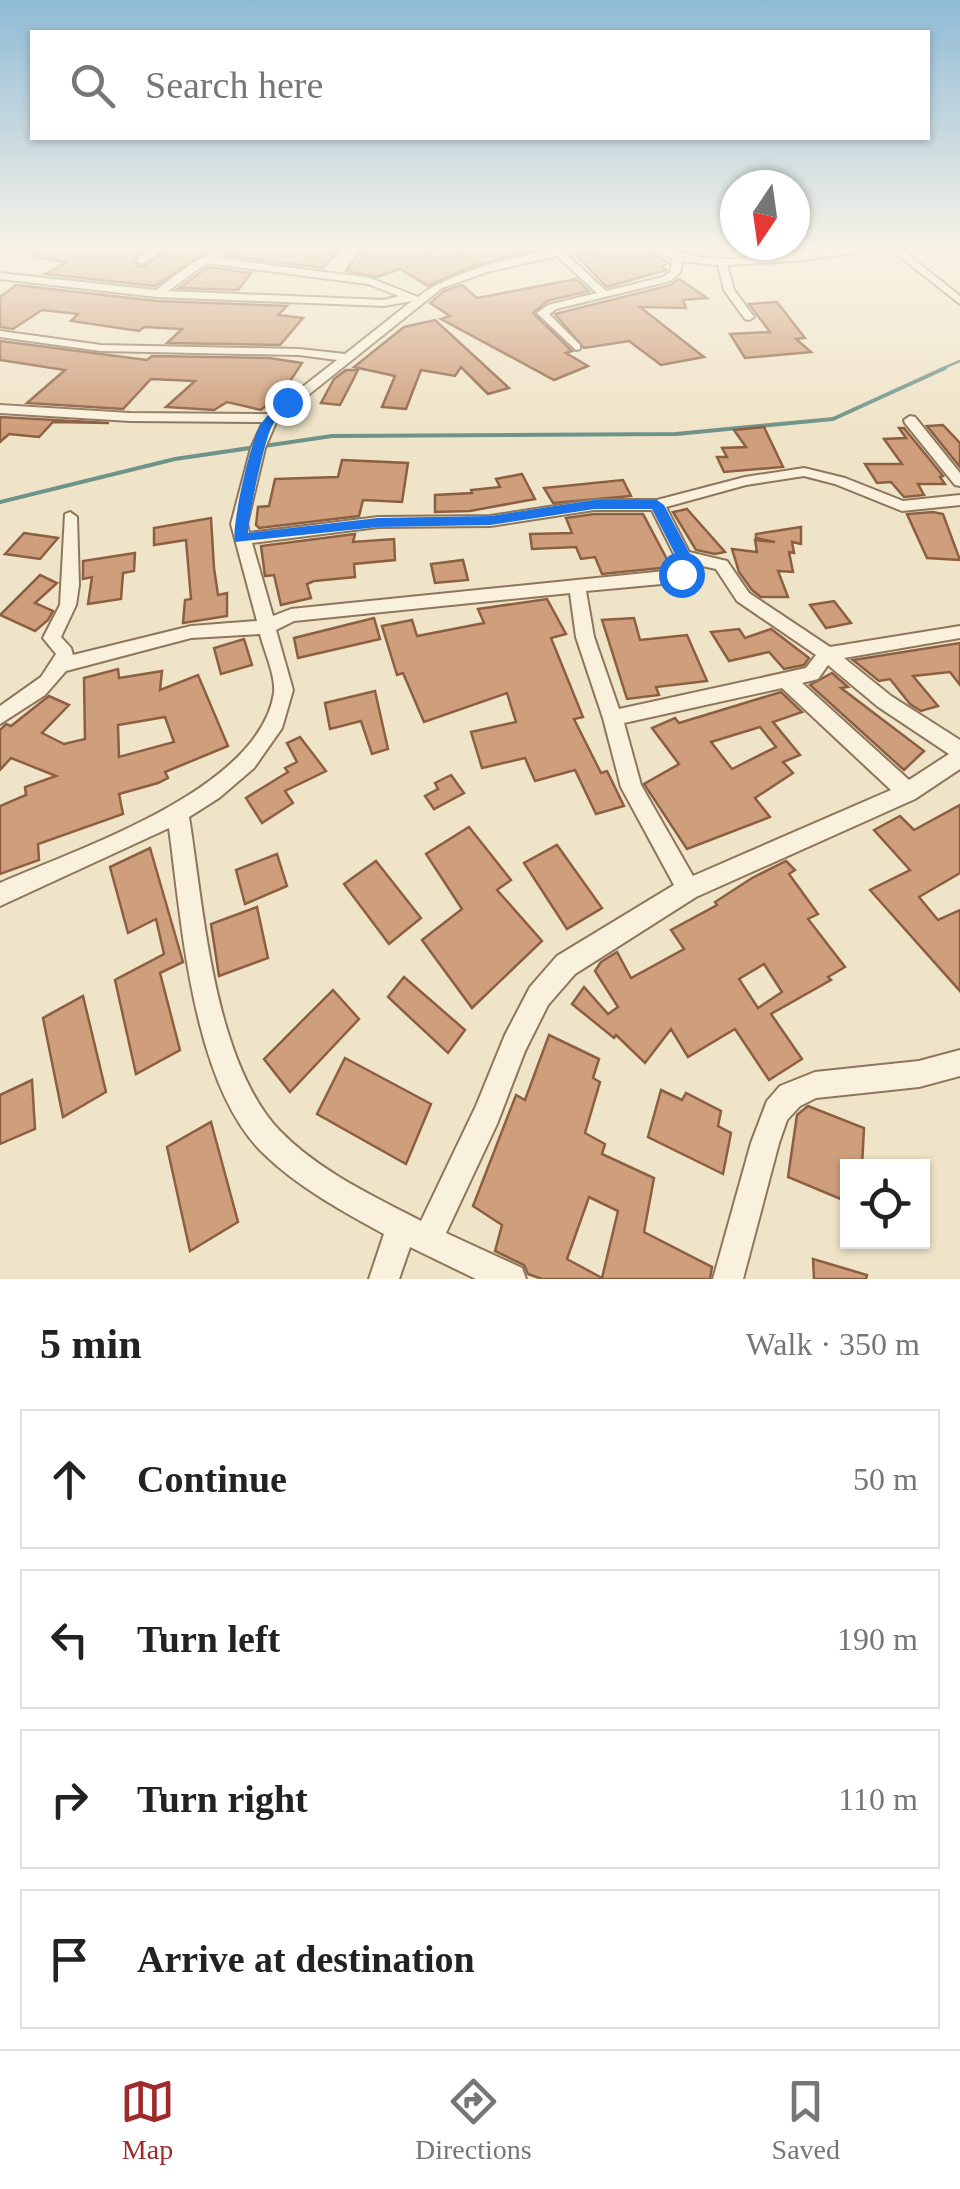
<!DOCTYPE html>
<html lang="en">
<head>
<meta charset="utf-8">
<style>
  :root { --surface:#fff; --page:#f6f6f6; --text:#222; --muted:#767676; --line:#e0e0e0; --accent:#9e2a2b }
  body { margin:0; font-family:Georgia,serif; background:var(--page); color:var(--text) }
  .controls { position:absolute; right:30px; bottom:30px; display:grid; overflow:hidden; border-radius:0px; box-shadow:0 2px 8px #0004 }
  .controls button { width:90px; height:90px; display:grid; place-items:center; padding:0; border:0; border-bottom:2px solid var(--line); background:var(--surface); color:var(--text); font:50px sans-serif }
  .compass { position:absolute; left:720px; top:170px; width:90px; height:90px; border-radius:50%; background:var(--surface); box-shadow:0 2px 8px #0004; rotate:193deg }
  .stop { position:absolute; width:30px; height:30px; margin:-22px; border:8px solid #1a73e8; border-radius:50%; background:#fff }
  .stop.end { background:#1a73e8; border-color:#fff; box-shadow:0 2px 10px #0008 }
  .list { margin:0; padding:0; list-style:none }
  h2 { display:flex; justify-content:space-between; align-items:center; height:130px; margin:0; padding:0 40px; font-size:42px }
  h2 small { font-size:32px; font-weight:400; color:var(--muted) }
  .list li { display:grid; grid-template-columns:65px 1fr auto; gap:30px; align-items:center; box-sizing:border-box; height:140px; margin:0 20px 20px; padding:0 20px; border:2px solid var(--line); border-radius:0px }
  .list b { display:block; font-size:38px; white-space:nowrap }
  .list em { font-size:32px; font-style:normal; color:var(--muted) }
  .icon { flex:none; width:55px; height:55px; fill:none; stroke:currentColor; stroke-width:2; stroke-linecap:round; stroke-linejoin:round }
  .map { position:relative; flex:none; width:960px; height:1279px; overflow:hidden }
  .search { position:absolute; background:var(--surface); box-shadow:0 2px 8px #0004; left:30px; right:30px; top:30px; height:110px; display:flex; align-items:center; gap:25px; box-sizing:border-box; padding:0 35px; border-radius:0px; color:var(--muted); font-size:38px }
  .sheet { height:770px; background:var(--surface) }
  nav { display:flex; justify-content:space-around; align-items:center; box-sizing:border-box; height:140px; border-top:2px solid var(--line); background:var(--surface); font-size:28px; color:var(--muted) }
  nav a { display:grid; justify-items:center; gap:5px }
  nav .on { color:var(--accent) }
  .map>svg:first-child { display:block }
  .lines { fill:none; stroke-linecap:round; stroke-linejoin:round }
  .stream-far1 { stroke:#6f938a; stroke-width:2.5 }
  .stream { stroke:#6f938a; stroke-width:4 }
  .building { fill:#cf9f7d; stroke:#8d5f41; stroke-width:2.5; fill-rule:evenodd }
  .minor-casing { stroke:#8d765c; stroke-width:4 }
  .minor { fill:#faf1dc; fill-rule:evenodd }
  .route { fill:#1a73e8 }
</style>
</head>
<body>
<div class="map">
<svg width="960" height="1279" viewBox="0 0 960 1279">
  <rect width="100%" height="100%" fill="#f0e4c8"/>
  <g class="lines">
    <path class="stream-far1" d="M 939,370 L 960,361"/>
    <path class="stream" d="M 0,502 L 175,459 L 332,436 L 676,434 L 833,419 L 945,368"/>
  </g>
  <g class="building">
    <path d="M 33,248 L 147,248 L 134,259 L 138,267 L 146,266 L 169,248 L 213,248 L 155,286 L 45,274 L 67,262 L 32,257 Z"/>
    <path d="M 237,248 L 342,248 L 323,268 L 227,256 Z"/>
    <path d="M 382,248 L 421,248 L 437,258 L 476,248 L 538,249 L 473,266 L 428,286 L 400,269 L 377,277 L 346,271 L 359,252 Z"/>
    <path d="M 619,248 L 645,248 L 668,263 L 662,267 L 666,270 L 607,287 L 576,255 Z"/>
    <path d="M 208,267 L 251,273 L 238,290 L 179,288 Z"/>
    <path d="M 576,279 L 589,291 L 547,301 L 533,313 L 572,351 L 566,353 L 588,366 L 554,380 L 441,319 L 450,316 L 430,303 L 444,291 L 462,285 L 477,298 Z"/>
    <path d="M 679,279 L 707,298 L 683,300 L 686,308 L 640,307 L 704,357 L 661,365 L 629,341 L 584,348 L 555,314 L 671,285 Z"/>
    <path d="M 16,285 L 157,301 L 287,306 L 278,315 L 303,318 L 280,345 L 167,343 L 182,329 L 144,327 L 139,331 L 71,321 L 78,314 L 42,310 L 13,329 L 0,327 L 0,297 Z"/>
    <path d="M 777,302 L 805,338 L 796,339 L 811,352 L 745,358 L 730,334 L 770,332 L 749,304 Z"/>
    <path d="M 435,320 L 509,388 L 488,394 L 461,367 L 455,376 L 421,370 L 406,409 L 382,407 L 395,376 L 354,367 L 404,327 Z"/>
    <path d="M 0,341 L 147,360 L 152,356 L 269,358 L 302,363 L 285,389 L 261,410 L 227,402 L 214,410 L 166,407 L 195,381 L 151,379 L 123,409 L 27,403 L 65,370 L 0,360 Z"/>
    <path d="M 346,370 L 358,370 L 340,405 L 321,403 L 334,379 Z"/>
    <path d="M 0,417 L 109,423 L 53,422 L 39,437 L 9,434 L 0,442 Z"/>
    <path d="M 943,425 L 960,443 L 960,467 L 927,426 Z"/>
    <path d="M 764,427 L 783,467 L 724,472 L 717,457 L 727,457 L 722,448 L 746,447 L 734,430 Z"/>
    <path d="M 899,428 L 904,428 L 943,476 L 940,477 L 945,484 L 918,484 L 924,495 L 904,497 L 891,482 L 877,483 L 865,464 L 902,464 L 884,439 L 906,438 Z"/>
    <path d="M 342,460 L 408,463 L 402,502 L 363,500 L 359,516 L 259,528 L 256,525 L 258,507 L 269,506 L 275,479 L 338,477 Z"/>
    <path d="M 522,474 L 535,499 L 470,511 L 435,512 L 435,495 L 472,493 L 471,490 L 500,487 L 496,479 Z"/>
    <path d="M 623,480 L 631,496 L 553,503 L 544,488 Z"/>
    <path d="M 687,509 L 725,552 L 715,554 L 696,550 L 673,512 Z"/>
    <path d="M 933,512 L 943,514 L 960,560 L 927,558 L 907,514 Z"/>
    <path d="M 594,514 L 643,514 L 671,567 L 602,574 L 595,557 L 581,559 L 576,547 L 532,549 L 530,534 L 572,533 L 566,518 Z"/>
    <path d="M 211,518 L 214,568 L 218,595 L 227,593 L 227,616 L 183,623 L 185,600 L 191,599 L 186,540 L 154,545 L 154,528 Z"/>
    <path d="M 801,527 L 801,544 L 792,542 L 794,553 L 789,552 L 793,572 L 778,571 L 788,597 L 761,597 L 752,590 L 739,572 L 732,549 L 757,552 L 755,540 L 775,542 L 756,538 L 756,534 Z"/>
    <path d="M 24,533 L 58,538 L 40,559 L 5,554 Z"/>
    <path d="M 355,534 L 353,542 L 394,539 L 395,560 L 354,564 L 355,577 L 314,581 L 307,584 L 311,598 L 281,605 L 274,575 L 265,576 L 261,546 Z"/>
    <path d="M 135,553 L 134,571 L 123,573 L 121,599 L 88,604 L 92,577 L 83,579 L 83,561 Z"/>
    <path d="M 463,560 L 468,580 L 435,583 L 431,564 Z"/>
    <path d="M 40,575 L 57,583 L 35,603 L 53,611 L 48,620 L 35,631 L 0,615 Z"/>
    <path d="M 547,599 L 566,634 L 551,638 L 583,717 L 574,719 L 601,773 L 607,771 L 624,806 L 596,814 L 575,770 L 535,781 L 525,758 L 482,768 L 471,732 L 516,722 L 507,693 L 424,722 L 403,673 L 397,675 L 382,626 L 412,620 L 417,636 L 484,623 L 478,609 Z"/>
    <path d="M 834,601 L 851,623 L 826,628 L 810,605 Z"/>
    <path d="M 374,618 L 380,639 L 298,658 L 294,638 Z"/>
    <path d="M 634,618 L 640,640 L 687,635 L 707,681 L 656,687 L 659,695 L 627,699 L 602,620 Z"/>
    <path d="M 739,629 L 745,638 L 771,629 L 809,658 L 804,665 L 784,669 L 769,652 L 729,661 L 711,632 Z"/>
    <path d="M 244,639 L 252,665 L 221,674 L 214,648 Z"/>
    <path d="M 960,643 L 960,685 L 950,672 L 913,676 L 938,706 L 921,711 L 910,704 L 890,679 L 879,681 L 853,660 Z"/>
    <path d="M 118,669 L 119,678 L 162,671 L 160,690 L 198,675 L 228,746 L 165,772 L 168,778 L 158,783 L 119,794 L 123,814 L 38,844 L 39,860 L 0,874 L 0,806 L 26,795 L 25,787 L 56,776 L 11,758 L 0,770 L 0,730 L 6,724 L 11,726 L 49,696 L 69,705 L 42,733 L 64,744 L 85,739 L 84,678 ZM 165,717 L 174,742 L 119,757 L 118,725 Z"/>
    <path d="M 832,673 L 848,687 L 841,688 L 924,751 L 904,770 L 810,685 Z"/>
    <path d="M 375,691 L 388,749 L 372,754 L 361,721 L 330,729 L 325,703 Z"/>
    <path d="M 781,692 L 802,712 L 773,722 L 800,755 L 783,762 L 793,773 L 755,798 L 770,817 L 687,849 L 644,784 L 679,764 L 652,728 L 675,718 L 679,723 ZM 760,727 L 776,747 L 732,769 L 711,742 Z"/>
    <path d="M 300,737 L 326,771 L 285,791 L 293,803 L 262,823 L 246,798 L 288,772 L 285,768 L 297,762 L 287,743 Z"/>
    <path d="M 451,775 L 464,793 L 434,809 L 425,796 L 438,789 L 435,783 Z"/>
    <path d="M 960,805 L 960,873 L 919,897 L 938,920 L 960,910 L 960,991 L 870,890 L 910,870 L 874,830 L 900,816 L 914,830 Z"/>
    <path d="M 469,827 L 511,880 L 497,890 L 542,941 L 472,1008 L 422,940 L 462,909 L 426,854 Z"/>
    <path d="M 557,845 L 602,908 L 567,929 L 524,863 Z"/>
    <path d="M 150,848 L 183,962 L 160,973 L 180,1050 L 136,1074 L 115,980 L 164,954 L 156,919 L 128,933 L 110,867 Z"/>
    <path d="M 277,854 L 287,886 L 245,904 L 236,870 Z"/>
    <path d="M 376,861 L 421,918 L 389,944 L 344,884 Z"/>
    <path d="M 786,861 L 795,870 L 789,874 L 818,914 L 808,919 L 845,967 L 828,977 L 831,980 L 771,1014 L 802,1059 L 769,1080 L 735,1029 L 688,1057 L 671,1029 L 645,1063 L 616,1035 L 614,1038 L 572,1004 L 584,987 L 608,1014 L 618,1007 L 595,971 L 601,962 L 617,952 L 631,978 L 684,949 L 671,930 L 717,905 L 715,902 L 752,878 ZM 764,964 L 782,992 L 758,1008 L 739,979 Z"/>
    <path d="M 257,907 L 268,958 L 219,976 L 211,924 Z"/>
    <path d="M 404,977 L 465,1030 L 448,1053 L 388,997 Z"/>
    <path d="M 333,990 L 359,1019 L 290,1092 L 264,1059 Z"/>
    <path d="M 83,996 L 106,1092 L 63,1117 L 43,1018 Z"/>
    <path d="M 549,1035 L 599,1059 L 593,1078 L 600,1082 L 585,1133 L 605,1144 L 602,1154 L 654,1178 L 644,1232 L 712,1267 L 710,1279 L 542,1279 L 528,1274 L 524,1265 L 495,1251 L 502,1225 L 473,1206 L 516,1095 L 525,1100 ZM 589,1197 L 618,1211 L 602,1278 L 567,1259 Z"/>
    <path d="M 345,1058 L 431,1104 L 406,1164 L 317,1114 Z"/>
    <path d="M 32,1080 L 35,1129 L 0,1144 L 0,1095 Z"/>
    <path d="M 661,1090 L 682,1100 L 686,1093 L 721,1111 L 718,1126 L 731,1133 L 723,1174 L 648,1137 Z"/>
    <path d="M 808,1106 L 864,1128 L 862,1166 L 848,1166 L 848,1202 L 788,1177 L 797,1115 Z"/>
    <path d="M 211,1122 L 238,1222 L 190,1251 L 167,1147 Z"/>
    <path d="M 813,1259 L 867,1275 L 866,1279 L 814,1279 Z"/>
  </g>
  <g class="lines">
    <g class="minor-casing">
      <g id="minor">
        <path d="M 154,248 L 165,248 L 144,263 L 138,263 L 138,259 Z"/>
        <path d="M 221,248 L 233,248 L 216,258 L 370,278 L 418,297 C 452,270 540,248 584,248 L 566,254 L 606,291 L 663,277 L 670,272 L 673,259 L 649,248 L 663,248 L 703,258 L 732,259 L 850,248 L 886,248 L 795,261 L 727,265 L 734,290 L 754,317 L 749,320 L 745,319 L 724,290 L 718,265 L 682,261 L 680,273 L 670,281 L 556,309 L 549,314 L 580,345 L 580,349 L 576,350 L 537,313 L 548,305 L 597,293 L 557,256 L 487,272 L 442,288 L 277,420 L 265,448 L 247,524 L 249,533 L 378,517 L 490,516 L 594,500 L 657,500 L 745,477 L 804,468 L 845,478 L 903,501 L 960,495 L 960,505 L 902,511 L 835,484 L 804,476 L 746,485 L 666,507 L 689,552 L 727,561 L 749,593 L 830,647 L 960,626 L 960,638 L 844,658 L 891,696 L 960,740 L 960,769 L 915,799 L 696,897 L 575,974 L 548,1005 L 525,1051 L 497,1124 L 446,1233 L 522,1268 L 526,1279 L 476,1279 L 410,1247 L 399,1279 L 369,1279 L 384,1234 C 342,1211 298,1187 264,1154 C 192,1085 182,923 169,828 L 0,906 L 0,883 C 79,848 259,790 274,693 C 276,676 264,651 260,634 L 191,638 L 66,671 L 45,695 L 0,724 L 0,706 L 41,677 L 56,654 L 43,638 L 60,605 L 65,514 L 70,512 L 77,517 L 79,585 L 76,605 L 61,637 L 71,648 L 73,655 L 191,626 L 257,621 L 231,524 L 251,448 L 263,422 L 130,421 L 0,413 L 0,405 L 130,413 L 268,414 L 337,360 L 299,355 L 101,351 L 0,337 L 0,331 L 101,345 L 299,349 L 345,354 L 412,301 L 384,306 L 157,297 L 0,279 L 0,273 L 156,290 L 191,264 ZM 207,263 L 368,284 L 399,296 L 384,300 L 168,291 ZM 594,510 L 652,510 L 678,562 L 675,570 L 291,609 L 273,616 L 252,543 L 378,527 L 490,526 ZM 693,564 L 716,569 L 737,601 L 816,655 L 806,668 L 619,709 L 594,637 L 586,591 L 672,583 L 687,578 ZM 570,593 L 576,637 L 603,718 L 621,787 L 674,885 L 557,956 L 530,987 L 505,1035 L 476,1106 L 421,1221 C 373,1196 317,1170 279,1130 C 213,1059 204,910 189,817 L 219,798 L 254,768 L 282,728 L 293,690 L 276,630 L 294,621 ZM 828,665 L 877,706 L 949,754 L 909,780 L 802,683 L 818,679 ZM 782,688 L 891,790 L 693,876 L 641,785 L 624,723 Z"/>
        <path d="M 889,248 L 900,248 L 960,296 L 960,304 Z"/>
        <path d="M 910,416 L 915,417 L 960,473 L 960,486 L 955,485 L 905,423 L 904,420 Z"/>
        <path d="M 960,1050 L 960,1076 L 919,1087 L 816,1098 L 800,1106 L 787,1120 L 779,1143 L 743,1279 L 713,1279 L 751,1143 L 767,1101 L 780,1086 L 815,1072 L 919,1061 Z"/>
      </g>
    </g>
    <use href="#minor" class="minor"/>
  </g>
  <linearGradient id="sky" x2="0" y2="1"><stop stop-color="#8fbad6"/><stop offset="0.58" stop-color="#f8f3e6"/><stop offset="1" stop-color="#f8f3e6" stop-opacity="0"/></linearGradient>
  <rect width="960" height="427" fill="url(#sky)"/>
  <path class="route" d="M 283,400 L 293,402 C 286,410 277,418 272,426 C 265,438 248,517 248,533 L 378,518 L 490,516 L 594,500 L 657,500 L 664,505 L 691,556 L 689,574 L 681,579 L 674,574 L 676,556 L 652,509 L 594,509 L 490,525 L 378,527 L 235,542 C 231,526 251,438 261,424 C 267,415 276,408 283,400 Z"/>
</svg>
<div class="controls">
<button><svg class="icon" aria-label="locate" viewBox="0 0 24 24"><circle cx="12" cy="12" r="6"/><path d="M12 2v4M12 18v4M2 12h4M18 12h4"/></svg></button>
</div>
<svg class="compass" viewBox="-18 -18 36 36"><path d="M0-13l5 13h-10z" fill="#e53935"/><path d="M0 13l5-13h-10z" fill="#767676"/></svg>
<div class="stop" style="left:681px;top:574px"></div>
<div class="stop end" style="left:287px;top:402px"></div>
<div class="search"><svg class="icon" aria-label="search" viewBox="0 0 24 24"><circle cx="10" cy="10" r="6"/><path d="M15 15l6 6"/></svg>Search here</div>
</div>
<section class="sheet">
<h2>5 min<small>Walk · 350 m</small></h2>
<ul class="list">
<li><svg class="icon" aria-label="ahead" viewBox="0 0 24 24"><path d="M12 20V5M6 11l6-6 6 6"/></svg><div><b>Continue</b></div><em>50 m</em></li>
<li><svg class="icon" aria-label="left" viewBox="0 0 24 24"><path d="M17 20v-9H6M10 6l-5 5 5 5"/></svg><div><b>Turn left</b></div><em>190 m</em></li>
<li><svg class="icon" aria-label="right" viewBox="0 0 24 24"><path d="M7 20v-9h11M14 6l5 5-5 5"/></svg><div><b>Turn right</b></div><em>110 m</em></li>
<li><svg class="icon" aria-label="arrive" viewBox="0 0 24 24"><path d="M6 21V4h12l-3 4 3 4H6"/></svg><div><b>Arrive at destination</b></div></li>
</ul>
</section>
<nav>
<a class="on"><svg class="icon" aria-label="map" viewBox="0 0 24 24"><path d="M3 6l6-2 6 2 6-2v14l-6 2-6-2-6 2zM9 4v14M15 6v14"/></svg>Map</a>
<a><svg class="icon" aria-label="directions" viewBox="0 0 24 24"><path d="M12 3l9 9-9 9-9-9zM9 14v-3h6M13 9l2 2-2 2"/></svg>Directions</a>
<a><svg class="icon" aria-label="saved" viewBox="0 0 24 24"><path d="M7 4h10v16l-5-4-5 4z"/></svg>Saved</a>
</nav>
</body>
</html>
